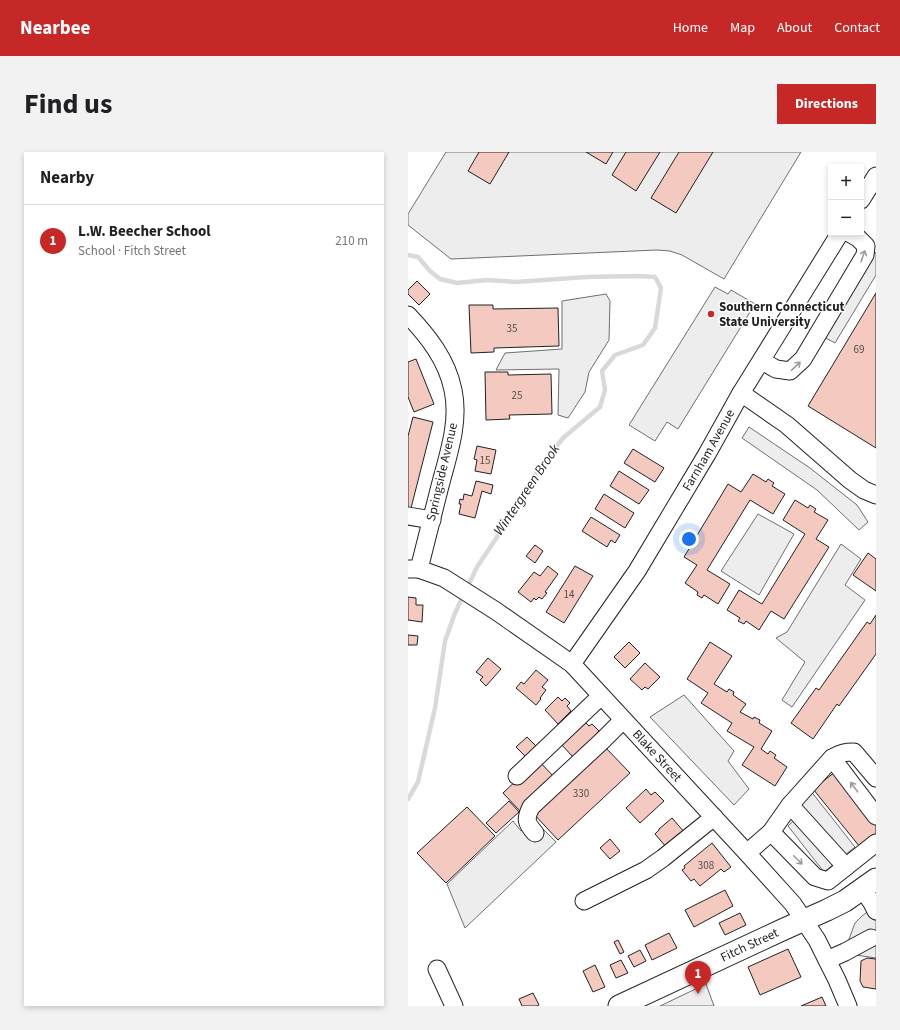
<!DOCTYPE html>
<html lang="en">
<head>
<meta charset="utf-8">
<style>
  :root { --surface:#fff; --page:#f2f2f2; --text:#202124; --muted:#757577; --line:#e0e0e0; --accent:#c62828 }
  body { margin:0; font-family:"Source Sans 3",sans-serif; background:var(--page); color:var(--text) }
  .controls { position:absolute; right:12px; top:12px; display:grid; overflow:hidden; border-radius:0px; box-shadow:0 2px 6px #0003 }
  .controls button { width:36px; height:36px; display:grid; place-items:center; padding:0; border:0; border-bottom:1px solid var(--line); background:var(--surface); color:var(--text); font:20px sans-serif }
  .you { position:absolute; left:281px; top:387px; width:14px; height:14px; margin:-10px; border:3px solid #fff; border-radius:50%; background:#1a73e8; box-shadow:0 0 0 6px #1a73e833 }
  .badge { display:grid; place-items:center; width:26px; height:26px; border-radius:50%; background:var(--accent); color:#fff; font-size:13px; font-weight:700 }
  .pin { position:absolute; translate:-50% -33px; filter:drop-shadow(0 1px 2px #0008) }
  .pin::after { content:''; position:absolute; top:21px; width:14px; height:12px; background:inherit; clip-path:polygon(0 0,100% 0,50% 100%) }
  .list { margin:0; padding:0; list-style:none }
  h2 { display:flex; justify-content:space-between; align-items:center; height:52px; margin:0; padding:0 16px; font-size:17px }
  h2 small { font-size:13px; font-weight:400; color:var(--muted) }
  .list li { display:grid; grid-template-columns:26px 1fr auto; gap:12px; align-items:center; box-sizing:border-box; height:72px; padding:0 16px; border-top:1px solid var(--line) }
  .list b { display:block; font-size:15px; white-space:nowrap }
  .list p { margin:0; font-size:13px; white-space:nowrap; color:var(--muted) }
  .list em { font-size:13px; font-style:normal; color:var(--muted) }
  .map { position:relative; flex:none; width:468px; height:854px; overflow:hidden; border-radius:0px }
  header { display:flex; align-items:center; gap:24px; box-sizing:border-box; height:56px; padding:0 20px; background:var(--accent); color:#fff }
  header strong { font-size:19px }
  nav { display:flex; gap:22px; margin-inline-start:auto; font-size:14px }
  .intro { display:flex; align-items:center; justify-content:space-between; box-sizing:border-box; height:96px; padding:0 24px }
  h1 { margin:0; font-size:28px }
  .button { padding:10px 18px; border-radius:0px; background:var(--accent); color:#fff; font-size:14px; font-weight:700 }
  main { display:flex; gap:24px; padding:0 24px }
  aside { flex:1; background:var(--surface); border-radius:0px; box-shadow:0 2px 6px #0003 }
  .map>svg:first-child { display:block }
  .green { fill:#eee; stroke:#6f6f6f }
  .parking { fill:#ededed; stroke:#6f6f6f }
  .lines { fill:none; stroke-linecap:round; stroke-linejoin:round }
  .stream { stroke:#d9d9d9; stroke-width:4.5 }
  .building { fill:#f3c9c0; stroke:#222 }
  .minor-casing { stroke:#222; stroke-width:19 }
  .major-casing { stroke:#222; stroke-width:23 }
  .minor { stroke:#fff; stroke-width:17 }
  .major { stroke:#fff; stroke-width:21 }
  .oneway { stroke:#9c9c9c }
  .poi-dot { fill:#c62828; stroke:#fff; stroke-width:1.5 }
  .labels { text-anchor:middle; dominant-baseline:central; stroke-width:3; stroke-linejoin:round; paint-order:stroke }
  .number-label { font-size:11px; fill:#564c4a }
  .poi-label { font-size:13px; font-weight:bold; fill:#222; stroke:#fff; text-anchor:start }
  .street-label { font-size:13px; fill:#222; stroke:#fff }
  .water-label { font-size:14px; font-style:italic; fill:#222; stroke:#fff }
</style>
</head>
<body>
<header>
<strong>Nearbee</strong>
<nav><a>Home</a><a>Map</a><a>About</a><a>Contact</a></nav>
</header>
<div class="intro"><h1>Find us</h1><a class="button">Directions</a></div>
<main>
<aside>
<h2>Nearby<small></small></h2>
<ul class="list">
<li><span class="badge">1</span><div><b>L.W. Beecher School</b><p>School · Fitch Street</p></div><em>210 m</em></li>
</ul>
</aside>
<div class="map">
<svg width="468" height="854" viewBox="0 0 468 854">
  <rect width="100%" height="100%" fill="#fff"/>
  <path class="green" d="M 298,832 L 306,854 L 252,854 Z"/>
  <g class="parking">
    <path d="M 38,0 L 393,0 L 316,127 L 274,103 L 262,99 L 249,98 L 43,107 L 0,73 L 0,62 Z"/>
    <path d="M 467,100 L 468,101 L 468,123 L 427,191 L 416,185 Z"/>
    <path d="M 307,135 L 320,142 L 323,138 L 347,152 L 270,277 L 259,270 L 247,289 L 221,273 Z"/>
    <path d="M 198,142 L 202,149 L 201,188 L 181,220 L 177,240 L 160,266 L 150,263 L 151,217 L 88,218 L 97,201 L 154,197 L 154,149 Z"/>
    <path d="M 341,275 L 402,316 L 449,353 L 460,370 L 451,378 L 409,338 L 334,286 Z"/>
    <path d="M 350,362 L 386,382 L 351,443 L 313,419 Z"/>
    <path d="M 433,392 L 453,407 L 437,433 L 457,448 L 384,555 L 374,548 L 397,510 L 368,486 L 379,480 Z"/>
    <path d="M 276,543 L 326,599 L 320,609 L 341,637 L 326,653 L 242,565 Z"/>
    <path d="M 402,638 L 447,695 L 416,720 L 380,674 L 388,666 L 392,646 Z"/>
    <path d="M 105,669 L 113,679 L 128,670 L 148,690 L 57,776 L 39,732 Z"/>
    <path d="M 468,753 L 468,806 L 441,802 L 441,787 L 447,771 L 454,764 Z"/>
  </g>
  <g class="lines">
    <g class="stream">
      <path d="M 0,103 L 10,105 L 22,119 L 32,127 L 49,131 L 79,128 L 108,130 L 178,125 L 231,124 L 247,125 L 253,136 L 247,176 L 235,193 L 207,203 L 194,219 L 197,238 L 192,255 L 155,286 L 135,311 L 106,355 L 91,382 L 69,415 L 59,436"/>
      <path d="M 0,647 L 10,630 L 27,556 L 37,489 L 47,461 L 56,442"/>
    </g>
  </g>
  <g class="building">
    <path d="M 71,0 L 101,0 L 82,32 L 60,19 Z"/>
    <path d="M 178,0 L 205,0 L 198,12 Z"/>
    <path d="M 218,0 L 252,0 L 228,39 L 204,23 Z"/>
    <path d="M 271,0 L 305,0 L 268,61 L 243,46 Z"/>
    <path d="M 9,129 L 22,142 L 11,153 L 0,142 L 0,138 Z"/>
    <path d="M 468,141 L 468,296 L 400,254 Z"/>
    <path d="M 61,153 L 85,153 L 85,157 L 150,156 L 151,194 L 86,196 L 86,200 L 63,201 Z"/>
    <path d="M 8,207 L 26,252 L 6,260 L 0,245 L 0,210 Z"/>
    <path d="M 77,220 L 100,220 L 100,223 L 143,222 L 144,262 L 101,263 L 102,267 L 78,268 Z"/>
    <path d="M 5,265 L 25,270 L 2,360 L 0,359 L 0,284 Z"/>
    <path d="M 69,294 L 88,298 L 83,322 L 67,319 L 69,308 L 66,307 Z"/>
    <path d="M 225,297 L 256,316 L 247,330 L 216,311 Z"/>
    <path d="M 211,319 L 241,338 L 231,352 L 202,334 Z"/>
    <path d="M 345,322 L 358,330 L 360,327 L 366,331 L 364,334 L 377,342 L 365,362 L 342,348 L 299,418 L 322,432 L 310,452 L 296,443 L 294,446 L 289,443 L 290,440 L 277,431 L 289,413 L 276,405 L 320,332 L 333,340 Z"/>
    <path d="M 68,329 L 85,333 L 83,342 L 74,339 L 67,366 L 51,362 L 53,352 L 51,352 L 52,347 L 55,348 L 56,342 L 64,344 Z"/>
    <path d="M 196,342 L 226,361 L 217,376 L 187,357 Z"/>
    <path d="M 387,348 L 400,356 L 402,353 L 408,357 L 406,360 L 420,368 L 408,387 L 421,395 L 376,467 L 363,459 L 351,478 L 338,469 L 336,472 L 330,469 L 332,466 L 319,458 L 331,438 L 354,452 L 397,382 L 375,368 Z"/>
    <path d="M 183,365 L 212,383 L 207,391 L 203,388 L 199,395 L 174,379 Z"/>
    <path d="M 127,393 L 135,399 L 127,411 L 118,404 Z"/>
    <path d="M 460,401 L 468,407 L 468,439 L 445,423 Z"/>
    <path d="M 140,414 L 150,422 L 137,440 L 139,441 L 134,447 L 131,445 L 128,448 L 126,446 L 123,450 L 110,440 L 126,420 L 132,424 Z"/>
    <path d="M 167,414 L 185,424 L 156,471 L 138,460 Z"/>
    <path d="M 0,445 L 8,446 L 8,453 L 15,453 L 14,470 L 0,468 Z"/>
    <path d="M 468,463 L 468,502 L 431,554 L 429,552 L 405,587 L 383,571 L 408,536 L 411,538 L 459,470 L 462,472 Z"/>
    <path d="M 0,483 L 10,484 L 9,493 L 0,493 Z"/>
    <path d="M 221,490 L 232,501 L 217,516 L 206,505 Z"/>
    <path d="M 302,490 L 324,504 L 306,532 L 319,540 L 321,537 L 326,540 L 325,543 L 338,552 L 332,560 L 345,567 L 346,565 L 352,568 L 351,571 L 364,579 L 353,597 L 360,602 L 362,599 L 368,603 L 366,606 L 379,615 L 367,634 L 334,613 L 346,595 L 319,579 L 324,571 L 293,551 L 300,541 L 279,527 Z"/>
    <path d="M 80,506 L 93,517 L 78,534 L 72,528 L 75,525 L 68,520 Z"/>
    <path d="M 237,511 L 252,525 L 240,537 L 237,535 L 234,538 L 222,527 Z"/>
    <path d="M 128,518 L 140,528 L 134,535 L 138,538 L 132,546 L 133,547 L 128,553 L 108,536 L 113,530 L 116,532 Z"/>
    <path d="M 150,545 L 154,549 L 157,546 L 162,551 L 159,554 L 163,559 L 150,572 L 137,558 Z"/>
    <path d="M 176,569 L 181,574 L 184,572 L 191,579 L 188,582 L 189,584 L 166,606 L 152,591 Z"/>
    <path d="M 119,585 L 129,595 L 118,605 L 108,595 Z"/>
    <path d="M 196,594 L 222,621 L 150,688 L 125,661 Z"/>
    <path d="M 130,608 L 147,626 L 112,659 L 95,641 Z"/>
    <path d="M 427,620 L 468,671 L 468,683 L 452,695 L 405,637 Z"/>
    <path d="M 238,637 L 243,643 L 247,640 L 256,649 L 232,671 L 218,656 Z"/>
    <path d="M 101,649 L 111,660 L 88,681 L 78,671 Z"/>
    <path d="M 59,655 L 87,684 L 38,731 L 9,701 Z"/>
    <path d="M 264,666 L 277,681 L 259,696 L 247,682 L 251,678 L 251,677 Z"/>
    <path d="M 202,687 L 212,699 L 202,707 L 192,696 Z"/>
    <path d="M 304,691 L 323,715 L 316,720 L 313,717 L 292,734 L 286,727 L 283,729 L 274,718 L 277,716 L 276,714 Z"/>
    <path d="M 317,738 L 325,754 L 286,775 L 277,758 Z"/>
    <path d="M 332,761 L 338,773 L 317,783 L 311,771 Z"/>
    <path d="M 261,781 L 269,796 L 244,808 L 237,793 Z"/>
    <path d="M 210,788 L 216,800 L 212,802 L 206,790 Z"/>
    <path d="M 380,797 L 393,825 L 352,843 L 340,815 Z"/>
    <path d="M 232,798 L 238,809 L 226,815 L 220,804 Z"/>
    <path d="M 459,806 L 468,807 L 468,837 L 455,835 L 452,829 L 453,809 Z"/>
    <path d="M 213,808 L 220,821 L 208,826 L 202,813 Z"/>
    <path d="M 187,813 L 197,835 L 185,840 L 175,819 Z"/>
    <path d="M 125,841 L 131,853 L 129,854 L 114,854 L 111,847 Z"/>
    <path d="M 414,845 L 418,854 L 393,854 Z"/>
  </g>
  <g class="lines">
    <g class="minor-casing">
      <g id="minor">
        <path d="M 453,48 L 468,24"/>
        <path d="M 0,163 C 20,184 39,208 45,238 C 52,270 40,303 32,334 C 25,362 18,389 11,417"/>
        <path d="M 354,209 L 368,217 L 382,219 L 395,207 L 457,103 L 458,94 L 450,86 L 441,81"/>
        <path d="M 333,241 L 379,273 L 442,328 L 456,338 L 468,343"/>
        <path d="M 0,364 L 24,368"/>
        <path id="s1" d="M 0,417 L 11,417 L 36,426 L 88,459 L 164,512 L 339,701 L 385,752 L 409,788 L 429,828 L 440,854"/>
        <path id="s2" d="M 164,512 L 229,419 L 299,302 L 333,241 L 432,81"/>
        <path d="M 424,606 L 468,664"/>
        <path d="M 109,624 L 193,544"/>
        <path d="M 382,653 L 424,606 C 432,601 437,600 446,600 L 468,626"/>
        <path d="M 363,680 L 407,725 L 420,729 L 468,691"/>
        <path d="M 127,681 C 118,671 117,667 123,655 L 194,589 L 215,568"/>
        <path d="M 339,701 L 363,680 L 382,653 L 438,715"/>
        <path d="M 454,736 L 464,751 L 468,759"/>
        <path d="M 176,749 L 238,718 L 255,706 L 306,665"/>
        <path d="M 419,808 L 437,800 L 463,786"/>
        <path d="M 29,817 L 46,854"/>
      </g>
    </g>
    <g class="major-casing">
      <g id="major">
        <path id="s3" d="M 211,854 L 374,778 L 419,758 L 437,749 L 468,727"/>
      </g>
    </g>
    <use href="#minor" class="minor"/>
    <use href="#major" class="major"/>
  </g>
  <defs><path id="oneway-shaft" d="M-6 0H5M1.5-3L5.5 0L1.5 3" fill="none" stroke-width="1.6" stroke-linecap="round" stroke-linejoin="round"/></defs>
  <g class="oneway">
    <use href="#oneway-shaft" transform="translate(455 104) rotate(-71)"/>
    <use href="#oneway-shaft" transform="translate(388 214) rotate(-43)"/>
    <use href="#oneway-shaft" transform="translate(446 635) rotate(-127)"/>
    <use href="#oneway-shaft" transform="translate(390 708) rotate(45)"/>
  </g>
  <circle class="poi-dot" cx="303" cy="162" r="4"/>
  <g class="labels">
    <g class="number-label">
      <text x="104" y="176">35</text>
      <text x="451" y="197">69</text>
      <text x="109" y="243">25</text>
      <text x="77" y="308">15</text>
      <text x="161" y="442">14</text>
      <text x="173" y="641">330</text>
      <text x="298" y="713">308</text>
    </g>
    <g class="poi-label">
      <text x="311" y="155">Southern Connecticut<tspan x="311" dy="15">State University</tspan></text>
    </g>
    <g class="street-label">
      <text stroke="none"><textPath href="#s2" startOffset="254">Farnham Avenue</textPath></text>
      <text transform="translate(34 320) rotate(-77)">Springside Avenue</text>
      <text stroke="none"><textPath href="#s1" startOffset="317">Blake Street</textPath></text>
      <text stroke="none"><textPath href="#s3" startOffset="144">Fitch Street</textPath></text>
    </g>
    <g class="water-label">
      <text transform="translate(119 338) rotate(-56)">Wintergreen Brook</text>
    </g>
  </g>
</svg>
<div class="controls">
<button>+</button>
<button>−</button>
</div>
<div class="you"></div>
<div class="pin badge" style="left:290px;top:842px">1</div>
</div>
</main>
</body>
</html>
